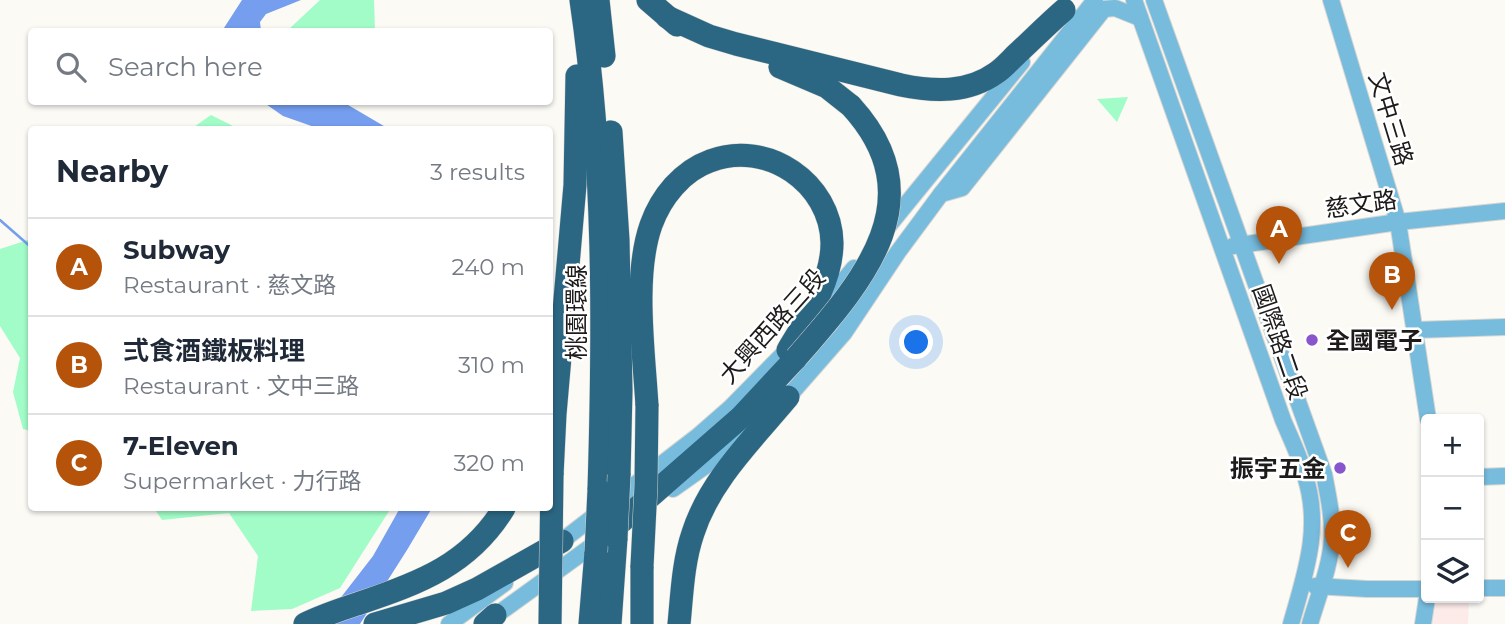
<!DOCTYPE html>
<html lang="en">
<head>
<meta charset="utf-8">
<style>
  :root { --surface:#fff; --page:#f2f2f3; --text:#1f2937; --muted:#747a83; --line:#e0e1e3; --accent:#b45309 }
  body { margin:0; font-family:Montserrat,"Noto Sans TC",sans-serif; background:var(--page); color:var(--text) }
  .controls { position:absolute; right:21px; bottom:21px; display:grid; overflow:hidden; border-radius:7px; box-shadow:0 2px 5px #0004 }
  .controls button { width:63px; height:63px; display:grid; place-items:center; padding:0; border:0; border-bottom:2px solid var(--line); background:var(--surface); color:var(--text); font:35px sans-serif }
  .you { position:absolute; left:917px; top:343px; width:24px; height:24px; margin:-18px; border:5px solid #fff; border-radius:50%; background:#1a73e8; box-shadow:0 0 0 10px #1a73e833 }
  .badge { display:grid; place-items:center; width:46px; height:46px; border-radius:50%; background:var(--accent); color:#fff; font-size:23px; font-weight:700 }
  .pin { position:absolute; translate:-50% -58px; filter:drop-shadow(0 2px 4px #0008) }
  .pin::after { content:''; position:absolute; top:37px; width:24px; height:21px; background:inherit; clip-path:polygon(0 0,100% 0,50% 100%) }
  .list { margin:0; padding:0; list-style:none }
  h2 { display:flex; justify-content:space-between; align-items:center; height:91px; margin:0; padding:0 28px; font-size:30px }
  h2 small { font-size:23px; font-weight:400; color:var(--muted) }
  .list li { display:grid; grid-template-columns:46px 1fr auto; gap:21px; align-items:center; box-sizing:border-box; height:98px; padding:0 28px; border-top:2px solid var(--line) }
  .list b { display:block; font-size:26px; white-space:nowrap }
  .list p { margin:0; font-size:23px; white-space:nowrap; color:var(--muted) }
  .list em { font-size:23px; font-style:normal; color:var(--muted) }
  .icon { flex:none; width:38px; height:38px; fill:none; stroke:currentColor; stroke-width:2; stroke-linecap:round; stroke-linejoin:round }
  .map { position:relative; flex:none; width:1505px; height:624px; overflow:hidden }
  .search { position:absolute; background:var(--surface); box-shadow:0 2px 5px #0004; left:28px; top:28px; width:525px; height:77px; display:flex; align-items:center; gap:18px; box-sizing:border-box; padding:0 24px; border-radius:7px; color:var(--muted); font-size:26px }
  .panel { position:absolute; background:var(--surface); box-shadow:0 2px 5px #0004; left:28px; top:126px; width:525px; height:385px; border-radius:7px }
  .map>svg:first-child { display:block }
  .education { fill:#fcebe9 }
  .green { fill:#a1fcc7 }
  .water { fill:#759eef }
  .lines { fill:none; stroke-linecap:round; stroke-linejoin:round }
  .stream { stroke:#759eef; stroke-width:2.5 }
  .minor-casing { stroke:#d7d6d2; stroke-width:18 }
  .highway-casing { stroke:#d7d6d2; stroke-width:24 }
  .minor { stroke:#7bd; stroke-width:16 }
  .highway { stroke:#2b6682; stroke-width:23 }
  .highway-bridge-casing { stroke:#d7d6d2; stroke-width:24; stroke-linecap:butt }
  .highway-bridge { stroke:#2b6682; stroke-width:23 }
  .poi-dot { fill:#8955cd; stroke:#fff; stroke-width:2.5 }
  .labels { text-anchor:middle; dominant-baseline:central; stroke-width:5; stroke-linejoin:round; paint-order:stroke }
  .street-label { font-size:24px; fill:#1d1c1b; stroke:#fff }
  .poi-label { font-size:24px; font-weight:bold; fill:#1d1c1b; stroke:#fff; text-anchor:start }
</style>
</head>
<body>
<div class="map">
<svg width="1505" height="624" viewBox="0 0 1505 624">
  <rect width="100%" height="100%" fill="#fbfaf5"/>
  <path class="education" d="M 1432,602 L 1469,602 L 1468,624 L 1427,624 Z"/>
  <g class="green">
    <path d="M 320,0 L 374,0 L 375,31 L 287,31 Z"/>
    <path d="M 1128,97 L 1117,122 L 1097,99 Z"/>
    <path d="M 211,115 L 239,129 L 191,129 Z"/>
    <path d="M 31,239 L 32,239 L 31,431 L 23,429 L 13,392 L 20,358 L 0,326 L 0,249 Z"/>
    <path d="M 154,508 L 391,508 L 340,588 L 292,609 L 251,611 L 258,556 L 229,513 L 162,520 Z"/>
  </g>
  <g class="water">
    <path d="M 242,0 L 301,0 L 266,14 L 260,22 L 261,31 L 222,31 Z"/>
    <path d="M 263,102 L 343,102 L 389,129 L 320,129 L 283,116 Z"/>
    <path d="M 400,508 L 432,508 L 407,550 L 360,624 L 325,624 L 342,596 L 373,556 Z"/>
  </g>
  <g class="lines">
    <path class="stream" d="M 0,220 L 32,248"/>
    <g class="minor-casing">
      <g id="minor">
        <path d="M 1134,0 L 1283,420 C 1291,439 1300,457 1305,476 C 1322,528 1305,574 1291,624"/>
        <path d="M 1154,0 L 1324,474 C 1328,495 1333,517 1332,539 C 1330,568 1318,596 1310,624"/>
        <path d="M 1331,0 L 1398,222 L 1428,419"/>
        <path d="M 941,194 L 962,188 L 1104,9 L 1115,8 L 1140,18"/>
        <path d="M 886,229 L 1022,62"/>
        <path d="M 1233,246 L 1398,222 L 1505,211"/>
        <path d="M 817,313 L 854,268"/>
        <path d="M 1415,330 L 1505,327"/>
        <path d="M 780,404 L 788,397 L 844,333 L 898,252 L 941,194 L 1095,0"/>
        <path d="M 1479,477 L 1505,476"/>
        <path d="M 673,489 L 714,460 L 749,429"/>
        <path d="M 554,547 L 698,436 L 730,408 L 795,342"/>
        <path d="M 1315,586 L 1367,589 L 1426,589"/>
        <path d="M 1479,588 L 1505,588"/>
        <path d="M 488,621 L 600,540"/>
        <path d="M 449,624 L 505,583"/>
        <path d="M 1423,624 L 1427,598"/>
      </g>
    </g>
    <g class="highway-casing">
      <g id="highway">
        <path d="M 581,0 C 605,162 604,327 599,490"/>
        <path d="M 598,0 L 604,56"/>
        <path d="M 648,0 L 677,25"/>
        <path d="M 667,17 L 709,36 L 736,44 L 901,85 C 934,92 968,93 996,73 C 1005,67 1012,58 1020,51 C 1035,37 1049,23 1064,10"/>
        <path d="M 780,67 L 827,87 L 851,106"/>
        <path d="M 611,132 L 618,240 L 621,390 L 619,475"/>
        <path d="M 647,406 C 644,353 633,276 651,225 C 661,197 682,171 710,161 C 767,139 831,183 832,243 C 832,282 807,318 788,350"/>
        <path d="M 552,475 L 555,414 L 575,185 L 577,76"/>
        <path d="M 606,535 L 740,418 L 796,358"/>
        <path d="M 642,566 L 642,624"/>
        <path d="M 305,624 C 323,615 342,609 360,603 C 420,583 470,564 504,508"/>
        <path d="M 375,624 L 446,603 L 477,589 L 562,541"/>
        <path d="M 485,624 L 495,615"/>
        <path d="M 590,624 L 596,552"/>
        <path d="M 610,624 L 616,538"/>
        <path d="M 679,624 C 682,594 683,562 693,533 C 710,480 753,439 788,397"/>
      </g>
    </g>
    <use href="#minor" class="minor"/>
    <use href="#highway" class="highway"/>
    <g class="highway-bridge-casing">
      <g id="highway-bridge">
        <path d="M 796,358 C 861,283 937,200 851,106"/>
        <path d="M 616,538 L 619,475"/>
        <path d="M 596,552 L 599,490"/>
        <path d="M 642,566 L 646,486 L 647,406"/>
        <path d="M 550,624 L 552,475"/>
      </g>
    </g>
    <use href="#highway-bridge" class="highway-bridge"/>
  </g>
  <g class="poi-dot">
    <circle cx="1312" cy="340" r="7"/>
    <circle cx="1340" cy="468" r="7"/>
  </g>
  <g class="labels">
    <g class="street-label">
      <text transform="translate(1391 119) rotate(73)">文中三路</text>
      <text transform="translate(1361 204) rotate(-8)">慈文路</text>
      <text transform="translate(576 312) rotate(-90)">桃園環線</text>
      <text transform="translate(772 326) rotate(-48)">大興西路三段</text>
      <text transform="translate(1280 342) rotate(71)">國際路二段</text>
    </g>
    <g class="poi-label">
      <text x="1326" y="340">全國電子</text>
      <text x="1326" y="468" text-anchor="end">振宇五金</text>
    </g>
  </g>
</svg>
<div class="controls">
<button>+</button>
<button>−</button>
<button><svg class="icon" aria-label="layers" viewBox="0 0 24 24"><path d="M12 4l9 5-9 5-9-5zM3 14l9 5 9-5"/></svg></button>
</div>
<div class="you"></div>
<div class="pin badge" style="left:1279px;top:264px">A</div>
<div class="pin badge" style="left:1392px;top:310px">B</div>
<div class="pin badge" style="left:1348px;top:568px">C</div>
<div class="search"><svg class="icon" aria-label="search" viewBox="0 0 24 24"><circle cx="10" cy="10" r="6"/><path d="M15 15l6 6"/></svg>Search here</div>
<section class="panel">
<h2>Nearby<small>3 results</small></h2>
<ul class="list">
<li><span class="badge">A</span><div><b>Subway</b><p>Restaurant · 慈文路</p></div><em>240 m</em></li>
<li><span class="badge">B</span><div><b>弍食酒鐵板料理</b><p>Restaurant · 文中三路</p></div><em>310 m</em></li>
<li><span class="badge">C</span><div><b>7-Eleven</b><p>Supermarket · 力行路</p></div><em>320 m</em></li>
</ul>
</section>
</div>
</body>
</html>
